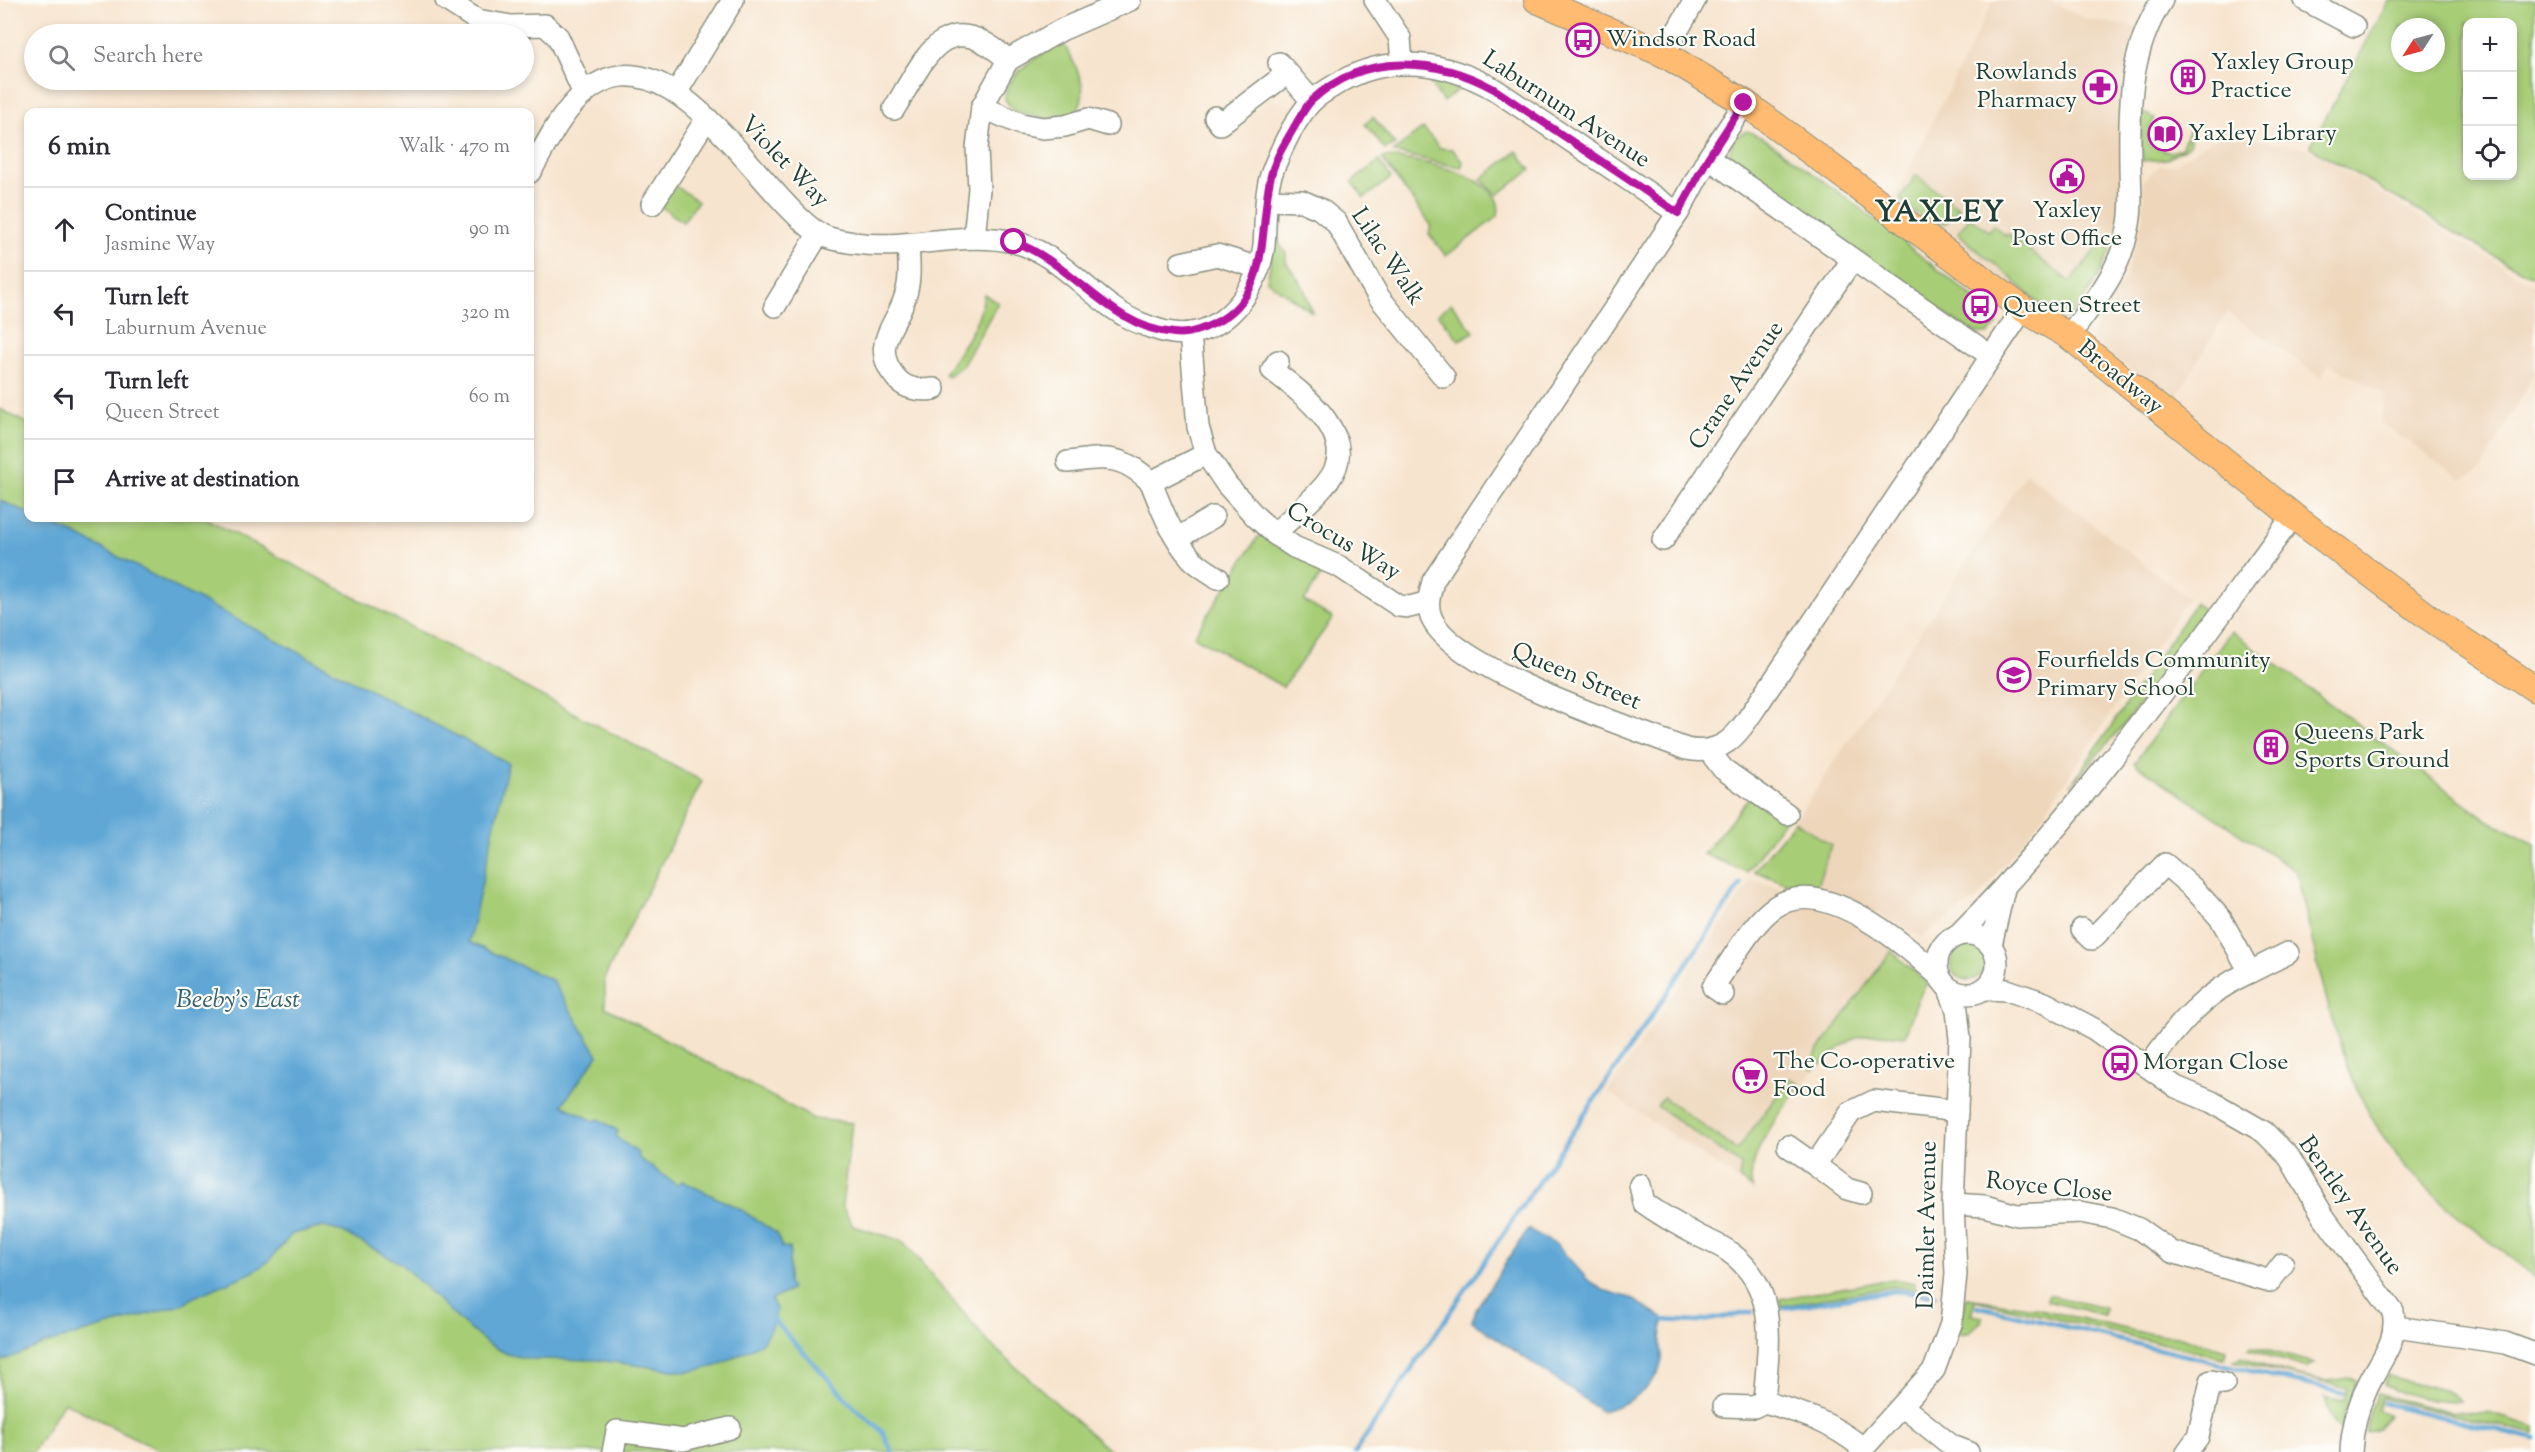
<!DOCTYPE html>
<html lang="en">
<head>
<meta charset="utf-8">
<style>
  :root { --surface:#fff; --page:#f2f2f3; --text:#2b2b33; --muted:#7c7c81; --line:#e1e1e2 }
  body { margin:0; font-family:"Sorts Mill Goudy",serif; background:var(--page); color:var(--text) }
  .controls { position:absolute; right:18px; top:18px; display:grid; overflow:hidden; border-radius:12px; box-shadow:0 3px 9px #0003 }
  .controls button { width:54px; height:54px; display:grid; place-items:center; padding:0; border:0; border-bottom:2px solid var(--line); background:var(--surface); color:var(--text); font:30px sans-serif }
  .compass { position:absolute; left:2391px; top:18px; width:54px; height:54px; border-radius:50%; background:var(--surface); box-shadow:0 3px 9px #0003; rotate:234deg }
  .stop { position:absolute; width:18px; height:18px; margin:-14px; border:4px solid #b5179e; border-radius:50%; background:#fff }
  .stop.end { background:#b5179e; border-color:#fff; box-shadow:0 2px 6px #0008 }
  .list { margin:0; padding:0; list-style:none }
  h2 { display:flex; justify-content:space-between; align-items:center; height:78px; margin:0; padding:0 24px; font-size:26px }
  h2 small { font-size:20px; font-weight:400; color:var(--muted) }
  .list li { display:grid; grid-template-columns:39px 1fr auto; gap:18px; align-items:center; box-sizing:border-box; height:84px; padding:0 24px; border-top:2px solid var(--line) }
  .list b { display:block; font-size:22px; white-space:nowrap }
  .list p { margin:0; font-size:20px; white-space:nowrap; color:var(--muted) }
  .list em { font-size:20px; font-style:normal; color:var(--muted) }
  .icon { flex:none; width:33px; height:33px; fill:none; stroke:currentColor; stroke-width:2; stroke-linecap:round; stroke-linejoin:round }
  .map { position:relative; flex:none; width:2535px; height:1452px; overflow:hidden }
  .search { position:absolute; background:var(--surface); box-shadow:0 3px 9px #0003; left:24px; top:24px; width:510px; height:66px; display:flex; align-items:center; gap:15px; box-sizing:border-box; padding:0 21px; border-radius:33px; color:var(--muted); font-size:22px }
  .panel { position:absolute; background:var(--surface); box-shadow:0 3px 9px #0003; left:24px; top:108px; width:510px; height:414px; border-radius:12px }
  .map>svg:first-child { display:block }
  .built { fill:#eed6bb }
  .green { fill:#a7cd77; stroke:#638556; stroke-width:1.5; fill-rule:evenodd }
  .water { fill:#60a7d6; stroke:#407285; stroke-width:1.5 }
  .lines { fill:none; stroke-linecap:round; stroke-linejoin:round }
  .stream { stroke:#60a7d6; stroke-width:4.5 }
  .minor-casing { stroke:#8b9081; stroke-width:24 }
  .major-casing { stroke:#8b9081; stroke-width:28 }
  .minor { stroke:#fff; stroke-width:21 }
  .major { stroke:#ffbb71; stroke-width:26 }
  .route { stroke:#b5179e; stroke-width:8 }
  .labels { text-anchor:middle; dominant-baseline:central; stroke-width:4.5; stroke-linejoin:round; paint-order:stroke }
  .poi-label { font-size:24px; fill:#1f3d34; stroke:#fdfcf7; text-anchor:start }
  .street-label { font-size:24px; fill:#1f3d34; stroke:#fdfcf7 }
  .water-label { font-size:26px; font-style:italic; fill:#36626d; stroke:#fdfcf7 }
  .district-label { font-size:30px; font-weight:bold; letter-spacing:1.5px; fill:#1f3d34; stroke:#fdfcf7 }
</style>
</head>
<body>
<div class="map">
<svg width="2535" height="1452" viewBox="0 0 2535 1452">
  <rect width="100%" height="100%" fill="#fdfcf7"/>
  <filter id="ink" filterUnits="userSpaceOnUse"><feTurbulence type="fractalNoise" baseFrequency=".0167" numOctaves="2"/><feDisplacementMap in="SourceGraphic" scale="12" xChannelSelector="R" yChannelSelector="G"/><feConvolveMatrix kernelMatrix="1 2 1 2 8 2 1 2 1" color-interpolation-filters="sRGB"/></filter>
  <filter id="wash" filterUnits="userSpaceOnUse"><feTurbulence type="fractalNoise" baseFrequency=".008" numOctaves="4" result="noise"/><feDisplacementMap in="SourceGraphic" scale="24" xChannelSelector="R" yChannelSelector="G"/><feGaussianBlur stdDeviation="1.35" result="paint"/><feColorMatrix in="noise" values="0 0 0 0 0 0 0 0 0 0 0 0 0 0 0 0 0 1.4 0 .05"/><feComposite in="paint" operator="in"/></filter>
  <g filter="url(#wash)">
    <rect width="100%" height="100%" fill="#f7e4ce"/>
    <g class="built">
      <path d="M 1994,0 L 2047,0 L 2085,19 L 2142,28 L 2121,236 L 2082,311 L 2062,325 L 1891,204 Z"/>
      <path d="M 2222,133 L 2306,148 L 2535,286 L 2535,372 L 2480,471 L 2461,479 L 2380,422 L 2386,394 L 2329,364 L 2321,377 L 2227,312 L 2174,402 L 2091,340 L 2098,319 L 2125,278 L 2143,218 L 2143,180 L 2160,166 L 2174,165 Z"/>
      <path d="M 2026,473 L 2188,598 L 2041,818 L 1978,898 L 1921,937 L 1853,901 L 1817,886 L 1831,845 L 1795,821 Z"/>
      <path d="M 1751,880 L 1780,887 L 1860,928 L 1903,956 L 1896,956 L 1883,971 L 1763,1141 L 1754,1169 L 1752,1181 L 1755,1191 L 1608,1092 Z"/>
    </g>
    <g class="green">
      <path d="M 2389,0 L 2535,0 L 2535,277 L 2504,262 L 2310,147 ZM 2468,22 L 2512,22 L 2512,176 L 2468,176 ZM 2400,27 L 2436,27 L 2436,63 L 2400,63 Z"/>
      <path d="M 1063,43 C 1075,64 1092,90 1076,112 L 1047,119 L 1013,111 L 1005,99 C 1006,72 1042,53 1063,43 Z"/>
      <path d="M 1425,76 L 1442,78 L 1462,87 L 1443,102 Z"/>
      <path d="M 2141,112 L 2154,118 L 2147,138 L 2150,146 L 2171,152 L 2181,149 L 2190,127 L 2190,145 L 2167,159 L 2142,161 Z"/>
      <path d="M 1373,117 L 1395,145 L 1385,150 L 1365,124 Z"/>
      <path d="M 1423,128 L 1440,148 L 1452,149 L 1463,162 L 1461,168 L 1393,152 Z"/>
      <path d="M 1747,131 L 1765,139 L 1859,207 L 1993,313 L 1997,325 L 1988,334 L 1973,333 L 1738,170 L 1729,152 L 1735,137 Z"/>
      <path d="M 1517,151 L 1531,170 L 1497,195 L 1481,179 Z"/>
      <path d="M 1385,157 C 1413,159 1508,174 1498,216 L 1446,256 L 1429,234 L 1431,225 L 1382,159 Z"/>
      <path d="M 1379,161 L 1391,178 L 1364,198 L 1352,182 Z"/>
      <path d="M 1916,175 L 1959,208 L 1946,223 L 1928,223 L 1900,199 Z"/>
      <path d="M 674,185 L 698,201 L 683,222 L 660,206 Z"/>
      <path d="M 1970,217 L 1988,231 L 1993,225 L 2006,236 L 2008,234 L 2070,282 L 2103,240 L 2110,250 C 2100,275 2088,296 2070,317 L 2058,318 C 2037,304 2021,286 2001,269 C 1986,256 1971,248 1958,232 Z"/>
      <path d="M 1275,238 L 1286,253 L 1286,262 L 1303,286 L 1312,312 L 1267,281 Z"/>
      <path d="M 984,294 L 998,303 L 963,365 L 948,376 L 944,374 C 960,350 981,323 984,294 Z"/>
      <path d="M 1451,303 L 1474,332 L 1459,340 L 1438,314 Z"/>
      <path d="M 0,409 L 28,424 L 28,518 L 205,518 L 702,781 L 605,977 L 605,1007 L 814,1119 L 852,1123 L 842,1206 L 853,1226 L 903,1241 L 987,1341 L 1111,1452 L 162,1452 L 64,1402 L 33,1452 L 0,1452 Z"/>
      <path d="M 1261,532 L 1325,569 L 1304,601 L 1333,618 L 1283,687 L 1194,636 Z"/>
      <path d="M 2195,603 L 2207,612 L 2123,726 L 2071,785 Z"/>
      <path d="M 2231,631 L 2489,821 L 2535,844 L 2535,1277 C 2485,1236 2424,1196 2387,1142 C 2334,1067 2318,960 2296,871 L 2134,763 Z"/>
      <path d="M 1749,798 L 1785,819 L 1747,872 L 1703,854 Z"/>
      <path d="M 1795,821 L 1831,845 L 1817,886 L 1790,885 L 1754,871 Z"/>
      <circle cx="1968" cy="963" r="17"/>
      <path d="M 1891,951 L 1927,983 L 1918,999 L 1905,1036 C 1856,1029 1850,1040 1813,1070 L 1808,1065 Z"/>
      <path d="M 1790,1078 L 1800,1085 C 1783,1110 1744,1156 1752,1188 L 1739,1179 L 1741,1165 L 1657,1106 L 1663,1097 L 1737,1150 Z"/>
      <path d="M 1893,1279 L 1915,1283 L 1915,1289 L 1892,1287 L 1781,1306 L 1779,1299 Z"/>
      <path d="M 2048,1295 L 2105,1308 L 2104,1315 L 2047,1301 Z"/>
      <path d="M 1966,1298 L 2035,1308 L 2144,1333 L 2177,1336 L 2226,1350 L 2224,1358 L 1975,1300 L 1971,1315 L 1983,1317 L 1982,1322 L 1967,1333 L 1959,1334 Z"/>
      <path d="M 2250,1346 L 2315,1363 L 2307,1368 L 2248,1349 Z"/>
      <path d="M 2241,1357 C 2266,1368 2297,1377 2324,1381 C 2336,1382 2345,1375 2357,1380 L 2345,1411 L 2342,1428 L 2339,1429 C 2330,1419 2326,1412 2327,1398 L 2324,1397 L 2344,1401 L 2347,1388 L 2233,1361 Z"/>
      <path d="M 2388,1376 L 2448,1391 L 2460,1402 C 2434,1402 2406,1395 2383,1385 Z"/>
      <path d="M 2377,1394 L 2450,1412 L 2488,1413 L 2535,1427 L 2535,1434 L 2381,1398 L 2377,1411 L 2388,1415 L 2378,1429 L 2366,1433 L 2369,1413 Z"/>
    </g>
    <g class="water">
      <path d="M 0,500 L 28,513 L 28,518 L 39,518 L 75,534 L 508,763 L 469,942 L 552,980 L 598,1055 L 562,1105 L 594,1121 L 599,1119 L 618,1131 L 616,1137 L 638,1153 L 639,1158 L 677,1185 L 682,1181 L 740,1209 L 776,1233 L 782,1247 L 790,1248 L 788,1281 L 791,1290 L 771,1300 L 776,1308 L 775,1321 L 762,1343 L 717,1366 L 687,1372 L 598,1360 L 530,1359 L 507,1354 L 487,1343 L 461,1322 L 400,1263 L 342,1232 L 324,1227 L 292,1234 L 269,1261 L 253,1272 L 194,1297 L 184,1304 L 44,1344 L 0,1362 Z"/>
      <path d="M 1528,1229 L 1557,1245 L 1588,1280 L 1603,1290 L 1631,1298 L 1664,1319 C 1663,1326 1661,1334 1661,1342 C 1660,1348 1663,1354 1662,1360 C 1656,1388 1627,1406 1601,1411 L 1472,1321 L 1477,1307 Z"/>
    </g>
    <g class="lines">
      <g class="stream">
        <path d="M 1977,1306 L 2343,1393"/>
        <path d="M 1783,1308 L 1894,1291 L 1936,1295"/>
        <path d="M 772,1318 L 854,1407 L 883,1432 L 892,1452"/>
        <path d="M 1662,1320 L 1697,1322 L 1752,1312"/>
        <path d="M 2383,1403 L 2535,1439"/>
        <path d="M 1355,1452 L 1741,884"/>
      </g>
    </g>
  </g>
  <g filter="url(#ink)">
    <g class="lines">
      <g class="minor-casing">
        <g id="minor">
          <path d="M 446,0 L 477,20 L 511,26 L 545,25 L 558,37 L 584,94"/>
          <path d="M 1375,0 L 1400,38 L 1402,63"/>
          <path d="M 2305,0 L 2354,26"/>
          <path d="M 1664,54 L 1695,0"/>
          <path d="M 1279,63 L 1312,101"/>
          <path d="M 676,93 L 733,0"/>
          <path d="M 1745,103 L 1708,158 L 1678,213 L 1433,581 C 1430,594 1426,604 1431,617 C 1452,670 1631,727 1686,749 C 1727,757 1739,731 1760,701 L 2023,309"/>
          <path d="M 982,107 L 1021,124 L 1043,128 L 1065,126 L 1088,119 L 1108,125"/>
          <path d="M 894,109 C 926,57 945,3 1008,60"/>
          <path d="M 1215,117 L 1220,124 L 1286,74"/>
          <path d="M 1708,158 L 1991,356"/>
          <path d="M 530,172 C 544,149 556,122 575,102 C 662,8 756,193 818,233 C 829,240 843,241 855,243 C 908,251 962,230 1014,242 C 1064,254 1095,306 1142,324 C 1152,328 1163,332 1173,333 C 1223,340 1259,289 1264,245 C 1266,223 1264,197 1271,175 C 1280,151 1293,122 1311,102 C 1319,94 1332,87 1342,81 C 1392,53 1446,62 1494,89 L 1678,213"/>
          <path d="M 1268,200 L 1302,201 L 1320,209 L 1336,222 L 1378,296 L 1444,377"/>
          <path d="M 652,204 L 707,118"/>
          <path d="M 974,238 L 979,189 L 977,148 L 982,107 L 1008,60 L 1061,30 L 1130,0"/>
          <path d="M 908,245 C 909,262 911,280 905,297 C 896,327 869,346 896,378 C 906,390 920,391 934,389"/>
          <path d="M 1181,263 L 1217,255 L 1259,268"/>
          <path d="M 775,306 L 819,233"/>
          <path d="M 1190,333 L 1198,427 L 1206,454 L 1227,485 L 1256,517 L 1275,534 L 1294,547 L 1340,567 L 1399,606 L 1410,607 L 1428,602"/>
          <path d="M 2069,336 C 2095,300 2119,274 2128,229 C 2133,208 2130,186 2130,164 C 2129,105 2129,52 2162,0"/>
          <path d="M 1068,462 C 1106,457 1121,454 1151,482 L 1206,454"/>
          <path d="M 1151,482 C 1161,508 1172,537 1191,558 C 1198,566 1210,572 1218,578"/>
          <path d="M 1275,534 C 1292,516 1314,500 1328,481 C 1362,437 1303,394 1272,370 L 1278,361"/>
          <path d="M 1178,538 L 1213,517"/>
          <path d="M 1663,540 L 1852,260"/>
          <path d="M 1709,751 L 1723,769 L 1787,814"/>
          <path d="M 2082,929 L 2092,939 L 2165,864 L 2194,889 L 2221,919 L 2250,972 C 2205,992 2175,1027 2148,1067"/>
          <circle cx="1967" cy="964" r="30"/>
          <path d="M 1958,935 C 2084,809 2187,659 2293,516"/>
          <path d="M 1991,945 L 2004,889"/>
          <path d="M 2250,972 L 2288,953"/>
          <path d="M 1986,989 L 2007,990 L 2045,1003 L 2094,1029 L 2176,1087 L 2212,1102 L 2264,1132 L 2289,1157 L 2324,1217 L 2393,1312 C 2399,1341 2380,1360 2368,1385 C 2358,1406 2352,1428 2351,1452"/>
          <path d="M 1723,994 L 1713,987 C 1730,964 1752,922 1775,907 C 1823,874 1906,945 1939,976"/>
          <path d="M 1788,1146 L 1815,1165 L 1851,1112 L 1874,1101 L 1957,1111"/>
          <path d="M 1815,1165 L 1847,1189 L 1861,1193"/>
          <path d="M 1640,1185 L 1644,1203 C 1662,1216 1680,1226 1699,1236 C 1709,1241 1720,1245 1728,1251 C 1781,1288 1768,1346 1764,1402 C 1804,1413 1830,1422 1863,1448"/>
          <path d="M 1953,1204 L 1985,1206 L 2017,1215 L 2080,1212 L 2112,1218 L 2139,1229 L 2172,1252 L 2270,1281 L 2283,1264"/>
          <path d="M 2396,1327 L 2505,1343 L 2535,1354"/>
          <path d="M 1724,1406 L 1754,1407 L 1764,1402"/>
          <path d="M 1902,1406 L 1952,1446 L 1968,1452"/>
          <path d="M 613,1452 L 617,1431 L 683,1440 L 730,1428"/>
          <path d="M 1860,1452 L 1934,1370 L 1951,1324 L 1956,1274 L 1953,1204 L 1960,1039 L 1957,1010 L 1949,989"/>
          <path d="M 2187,1452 L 2198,1437 L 2211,1381 L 2224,1384"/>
        </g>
      </g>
      <g class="major-casing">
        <path id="major" d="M 1537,0 L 1664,54 L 1745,103 L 2023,309 L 2069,336 L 2293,516 L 2430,618 L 2535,689"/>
      </g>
      <use href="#minor" class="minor"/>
      <use href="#major" class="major"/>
    </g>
  </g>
  <g class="lines" filter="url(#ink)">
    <path class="route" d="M 1014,242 C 1072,262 1110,328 1174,333 C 1188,335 1201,330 1213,324 C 1271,297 1259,231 1270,180 C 1273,163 1283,146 1292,131 C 1298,121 1304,108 1312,100 C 1364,52 1436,57 1494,89 L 1678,213 L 1708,158 L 1744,103"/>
  </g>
  <defs>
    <g id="bus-ring" transform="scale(1.725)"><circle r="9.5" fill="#fdfcf7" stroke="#b5179e" stroke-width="1.5"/><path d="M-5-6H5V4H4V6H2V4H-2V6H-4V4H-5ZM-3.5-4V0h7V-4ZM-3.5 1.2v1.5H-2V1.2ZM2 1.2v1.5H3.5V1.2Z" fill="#b5179e"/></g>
    <g id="building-ring" transform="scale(1.725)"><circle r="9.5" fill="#fdfcf7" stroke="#b5179e" stroke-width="1.5"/><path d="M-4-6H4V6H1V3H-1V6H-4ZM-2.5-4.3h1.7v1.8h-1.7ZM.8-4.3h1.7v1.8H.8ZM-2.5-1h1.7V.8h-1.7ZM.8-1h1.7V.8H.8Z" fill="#b5179e"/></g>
    <g id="pharmacy-ring" transform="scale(1.725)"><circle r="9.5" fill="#fdfcf7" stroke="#b5179e" stroke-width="1.5"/><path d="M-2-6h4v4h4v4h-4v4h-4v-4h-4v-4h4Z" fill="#b5179e"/></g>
    <g id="library-ring" transform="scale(1.725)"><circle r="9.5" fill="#fdfcf7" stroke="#b5179e" stroke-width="1.5"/><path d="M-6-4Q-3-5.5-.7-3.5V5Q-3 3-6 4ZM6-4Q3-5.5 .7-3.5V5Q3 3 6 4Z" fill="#b5179e"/></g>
    <g id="civic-ring" transform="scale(1.725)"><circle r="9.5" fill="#fdfcf7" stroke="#b5179e" stroke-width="1.5"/><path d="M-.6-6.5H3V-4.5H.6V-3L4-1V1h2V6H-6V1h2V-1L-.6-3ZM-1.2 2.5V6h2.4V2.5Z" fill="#b5179e"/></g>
    <g id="school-ring" transform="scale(1.725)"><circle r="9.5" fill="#fdfcf7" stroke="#b5179e" stroke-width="1.5"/><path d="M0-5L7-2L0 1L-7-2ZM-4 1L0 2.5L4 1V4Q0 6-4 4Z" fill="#b5179e"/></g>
    <g id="supermarket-ring" transform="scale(1.725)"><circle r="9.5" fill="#fdfcf7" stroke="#b5179e" stroke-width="1.5"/><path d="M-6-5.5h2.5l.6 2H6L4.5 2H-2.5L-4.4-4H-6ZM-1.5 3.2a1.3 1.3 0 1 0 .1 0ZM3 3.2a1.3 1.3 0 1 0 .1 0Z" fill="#b5179e"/></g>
  </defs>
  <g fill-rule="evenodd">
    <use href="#bus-ring" x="1583" y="40"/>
    <use href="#building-ring" x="2188" y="77"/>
    <use href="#pharmacy-ring" x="2100" y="87"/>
    <use href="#library-ring" x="2165" y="134"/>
    <use href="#civic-ring" x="2067" y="176"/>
    <use href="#bus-ring" x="1980" y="306"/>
    <use href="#school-ring" x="2014" y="675"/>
    <use href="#building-ring" x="2271" y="747"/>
    <use href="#bus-ring" x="2120" y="1063"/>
    <use href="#supermarket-ring" x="1750" y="1076"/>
  </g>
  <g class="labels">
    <g class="poi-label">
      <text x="1606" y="40">Windsor Road</text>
      <text x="2211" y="63">Yaxley Group<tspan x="2211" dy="28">Practice</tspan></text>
      <text x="2077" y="73" text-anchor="end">Rowlands<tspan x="2077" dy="28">Pharmacy</tspan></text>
      <text x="2188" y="134">Yaxley Library</text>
      <text x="2067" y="211" text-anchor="middle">Yaxley<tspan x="2067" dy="28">Post Office</tspan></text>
      <text x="2003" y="306">Queen Street</text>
      <text x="2037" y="661">Fourfields Community<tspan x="2037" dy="28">Primary School</tspan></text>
      <text x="2294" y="733">Queens Park<tspan x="2294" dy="28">Sports Ground</tspan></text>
      <text x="1773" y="1062">The Co-operative<tspan x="1773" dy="28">Food</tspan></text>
      <text x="2143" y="1063">Morgan Close</text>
    </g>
    <g class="street-label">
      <text transform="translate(1566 110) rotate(33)">Laburnum Avenue</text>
      <text transform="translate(784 162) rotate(46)">Violet Way</text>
      <text transform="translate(1387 257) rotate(56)">Lilac Walk</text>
      <text transform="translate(2120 378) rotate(39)">Broadway</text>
      <text transform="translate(1737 386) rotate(-56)">Crane Avenue</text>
      <text transform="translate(1343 542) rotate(31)">Crocus Way</text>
      <text transform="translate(1576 677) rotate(23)">Queen Street</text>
      <text transform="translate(2049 1188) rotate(6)">Royce Close</text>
      <text transform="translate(2350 1206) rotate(55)">Bentley Avenue</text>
      <text transform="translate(1928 1225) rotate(-89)">Daimler Avenue</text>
    </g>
    <g class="water-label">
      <text x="238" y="1000">Beeby's East</text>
    </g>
    <g class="district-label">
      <text x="1940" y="213">YAXLEY</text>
    </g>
  </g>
</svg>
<div class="controls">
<button>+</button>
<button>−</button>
<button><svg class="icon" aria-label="locate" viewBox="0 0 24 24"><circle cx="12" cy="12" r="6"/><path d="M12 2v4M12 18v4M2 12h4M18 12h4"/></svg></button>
</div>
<svg class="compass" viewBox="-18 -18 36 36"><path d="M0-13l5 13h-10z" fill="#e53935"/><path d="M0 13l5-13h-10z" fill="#7c7c81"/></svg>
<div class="stop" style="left:1014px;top:242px"></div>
<div class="stop end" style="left:1744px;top:103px"></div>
<div class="search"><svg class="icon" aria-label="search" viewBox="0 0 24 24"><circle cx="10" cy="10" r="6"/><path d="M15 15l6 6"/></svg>Search here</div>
<section class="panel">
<h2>6 min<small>Walk · 470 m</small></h2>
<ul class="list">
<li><svg class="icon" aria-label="ahead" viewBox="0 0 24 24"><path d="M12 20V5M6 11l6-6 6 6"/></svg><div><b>Continue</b><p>Jasmine Way</p></div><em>90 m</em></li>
<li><svg class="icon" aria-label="left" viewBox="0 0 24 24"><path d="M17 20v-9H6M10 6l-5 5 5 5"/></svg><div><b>Turn left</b><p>Laburnum Avenue</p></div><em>320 m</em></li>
<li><svg class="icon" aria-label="left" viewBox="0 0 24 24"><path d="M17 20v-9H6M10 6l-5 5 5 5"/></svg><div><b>Turn left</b><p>Queen Street</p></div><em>60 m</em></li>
<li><svg class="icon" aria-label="arrive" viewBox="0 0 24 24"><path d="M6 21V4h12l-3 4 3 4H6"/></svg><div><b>Arrive at destination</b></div></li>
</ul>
</section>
</div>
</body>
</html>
